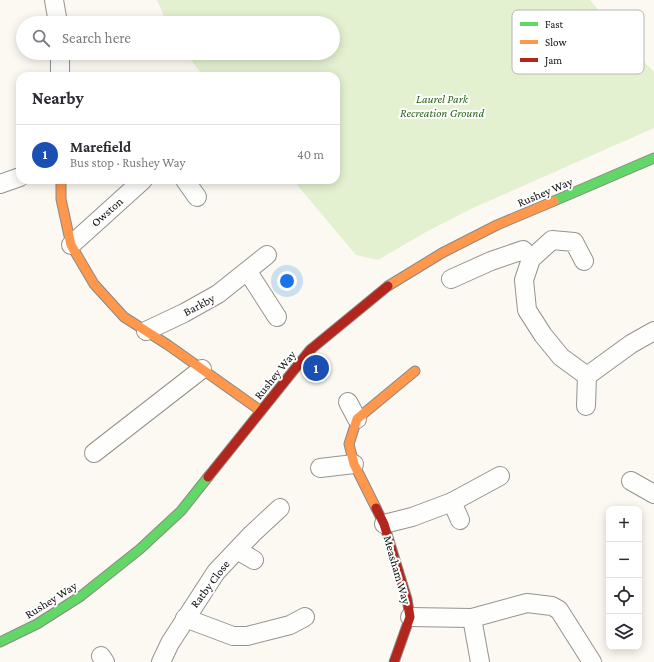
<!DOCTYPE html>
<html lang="en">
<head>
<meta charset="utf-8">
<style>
  :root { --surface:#fff; --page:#f7f7f7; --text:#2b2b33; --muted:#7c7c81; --line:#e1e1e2; --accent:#2563eb }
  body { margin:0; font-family:"Crimson Pro",serif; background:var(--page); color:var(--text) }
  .controls { position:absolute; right:12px; bottom:12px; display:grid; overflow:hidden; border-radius:8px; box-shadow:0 2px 10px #0003 }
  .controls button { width:36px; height:36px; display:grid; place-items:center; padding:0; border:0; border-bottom:1px solid var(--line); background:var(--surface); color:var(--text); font:20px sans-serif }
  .you { position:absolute; left:287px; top:281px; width:14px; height:14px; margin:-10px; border:3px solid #fff; border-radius:50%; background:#1a73e8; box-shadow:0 0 0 6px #1a73e833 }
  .badge { display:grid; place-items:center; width:26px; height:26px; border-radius:50%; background:var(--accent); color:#fff; font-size:13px; font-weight:700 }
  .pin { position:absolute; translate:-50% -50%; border:2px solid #fff; box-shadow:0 1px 4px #0006 }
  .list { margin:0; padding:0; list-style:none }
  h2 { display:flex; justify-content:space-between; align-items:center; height:52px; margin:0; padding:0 16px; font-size:17px }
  h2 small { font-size:13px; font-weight:400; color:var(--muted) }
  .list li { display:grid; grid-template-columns:26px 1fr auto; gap:12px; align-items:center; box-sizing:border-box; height:60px; padding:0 16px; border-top:1px solid var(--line) }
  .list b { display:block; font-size:15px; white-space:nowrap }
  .list p { margin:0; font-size:13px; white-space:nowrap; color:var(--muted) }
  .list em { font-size:13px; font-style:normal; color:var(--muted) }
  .icon { flex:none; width:22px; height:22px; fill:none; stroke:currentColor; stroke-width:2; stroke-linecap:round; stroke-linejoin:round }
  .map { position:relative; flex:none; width:654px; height:662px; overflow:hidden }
  .search { position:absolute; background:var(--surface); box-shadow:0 2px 10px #0003; left:16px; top:16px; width:324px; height:44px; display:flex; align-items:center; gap:10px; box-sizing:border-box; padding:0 14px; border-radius:22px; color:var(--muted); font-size:15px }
  .panel { position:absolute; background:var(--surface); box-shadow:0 2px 10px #0003; left:16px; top:72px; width:324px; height:112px; border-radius:12px }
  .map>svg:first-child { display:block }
  .green { fill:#e4f1d0 }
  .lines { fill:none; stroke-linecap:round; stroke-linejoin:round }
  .street-casing { stroke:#949390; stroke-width:20 }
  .fast-casing { stroke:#8b8a86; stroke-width:11 }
  .slow-casing { stroke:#8b8a86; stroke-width:11 }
  .jam-casing { stroke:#8b8a86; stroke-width:11 }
  .street { stroke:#fefefd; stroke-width:18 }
  .fast { stroke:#63d668; stroke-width:9 }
  .slow { stroke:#ff974d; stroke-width:9 }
  .jam { stroke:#b3261e; stroke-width:9 }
  .labels { text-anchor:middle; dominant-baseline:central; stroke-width:4; stroke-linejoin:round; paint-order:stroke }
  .park-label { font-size:12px; font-style:italic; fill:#2b671b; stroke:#fff }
  .street-label { font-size:12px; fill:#0d0d0d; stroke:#fff }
  .key { fill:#fff; stroke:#b6b6b6; stroke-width:1 }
  .key-label { font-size:11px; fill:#0d0d0d }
</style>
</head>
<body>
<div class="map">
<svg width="654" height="662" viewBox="0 0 654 662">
  <rect width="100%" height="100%" fill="#fbf9f1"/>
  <path class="green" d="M 157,0 L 590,0 L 633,50 L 654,72 L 654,128 L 473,208 L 426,232 L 378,260 L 356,255 L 293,180 L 336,180 L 336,76 L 203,76 L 186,53 L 333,53 L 333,23 L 167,23 Z"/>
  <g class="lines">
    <g class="street-casing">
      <g id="street">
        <path d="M 54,0 L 58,23"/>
        <path d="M 60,53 L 60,76"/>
        <path d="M 185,180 L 197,197"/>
        <path d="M 0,184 L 20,177"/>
        <path d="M 71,245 L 143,180"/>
        <path d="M 584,261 L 574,242 L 552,240 L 531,259 L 524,280 L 527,310 L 543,335 L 561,357 L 587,376 L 631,344 L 654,331"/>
        <path d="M 248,272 L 277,317"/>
        <path d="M 451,279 L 491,261 L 523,250 L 531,259"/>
        <path d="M 146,331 L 184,313 L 218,294 L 267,255"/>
        <path d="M 348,402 L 357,419"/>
        <path d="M 586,406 L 587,376"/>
        <path d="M 94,453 L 202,369"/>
        <path d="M 320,468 L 354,464"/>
        <path d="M 631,481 L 654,494"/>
        <path d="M 452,502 L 460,520"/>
        <path d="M 384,524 L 412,517 L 452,502 L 500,476"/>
        <path d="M 237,550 L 254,560"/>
        <path d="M 410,617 L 472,618 L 527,603 L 552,606 L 559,610 L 592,662"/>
        <path d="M 185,618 L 233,636 L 247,636 L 290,625 L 305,617"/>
        <path d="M 472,618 L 480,662"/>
        <path d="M 101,656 L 105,662"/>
        <path d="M 161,662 L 170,643 L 216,572 L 252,534 L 280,508"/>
      </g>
    </g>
    <g class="fast-casing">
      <g id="fast">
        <path d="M 554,201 L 654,158"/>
        <path d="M 0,642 L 37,624 L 81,596 L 140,549 L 181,511 L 208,477"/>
      </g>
    </g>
    <g class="slow-casing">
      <g id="slow">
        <path d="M 61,180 L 61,199 L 71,245 L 94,284 L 124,317 L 168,345 L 261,411"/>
        <path d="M 388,286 L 442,253 L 497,225 L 554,201"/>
        <path d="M 376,508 L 354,464 L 349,444 L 357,419 L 415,371"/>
      </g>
    </g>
    <g class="jam-casing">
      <g id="jam">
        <path d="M 208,477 L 310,350 L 388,286"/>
        <path d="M 376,508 L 384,524 L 407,599 L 410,617 L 394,662"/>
      </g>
    </g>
    <use href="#street" class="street"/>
    <use href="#fast" class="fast"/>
    <use href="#slow" class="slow"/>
    <use href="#jam" class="jam"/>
  </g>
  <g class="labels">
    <g class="park-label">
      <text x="442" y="99">Laurel Park<tspan x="442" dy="14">Recreation Ground</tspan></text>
    </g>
    <g class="street-label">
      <text transform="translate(545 192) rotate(-23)">Rushey Way</text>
      <text transform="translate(107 212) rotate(-42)">Owston</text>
      <text transform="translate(199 305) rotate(-28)">Barkby</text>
      <text transform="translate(275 375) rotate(-51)">Rushey Way</text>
      <text transform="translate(397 570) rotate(74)">Measham Way</text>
      <text transform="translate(210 584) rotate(-53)">Ratby Close</text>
      <text transform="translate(51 600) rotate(-32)">Rushey Way</text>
    </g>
  </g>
  <rect x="512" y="10" width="132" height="64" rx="6" class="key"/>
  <rect x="520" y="22" width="18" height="4" fill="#63d668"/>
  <rect x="520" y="40" width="18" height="4" fill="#ff974d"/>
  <rect x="520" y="58" width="18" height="4" fill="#b3261e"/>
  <g class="key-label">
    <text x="545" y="28">Fast</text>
    <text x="545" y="46">Slow</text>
    <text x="545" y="64">Jam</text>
  </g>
</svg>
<div class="controls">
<button>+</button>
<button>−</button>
<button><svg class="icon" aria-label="locate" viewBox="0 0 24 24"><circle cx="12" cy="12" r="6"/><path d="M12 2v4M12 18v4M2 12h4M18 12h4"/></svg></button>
<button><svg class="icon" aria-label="layers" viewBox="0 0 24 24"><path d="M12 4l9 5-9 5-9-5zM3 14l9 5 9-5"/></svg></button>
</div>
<div class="you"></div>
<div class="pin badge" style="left:316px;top:368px;background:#1a4fb4">1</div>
<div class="search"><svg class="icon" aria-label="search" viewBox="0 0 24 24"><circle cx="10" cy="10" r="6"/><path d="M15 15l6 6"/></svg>Search here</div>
<section class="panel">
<h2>Nearby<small></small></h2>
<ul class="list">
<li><span class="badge" style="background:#1a4fb4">1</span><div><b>Marefield</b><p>Bus stop · Rushey Way</p></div><em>40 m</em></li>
</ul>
</section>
</div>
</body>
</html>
